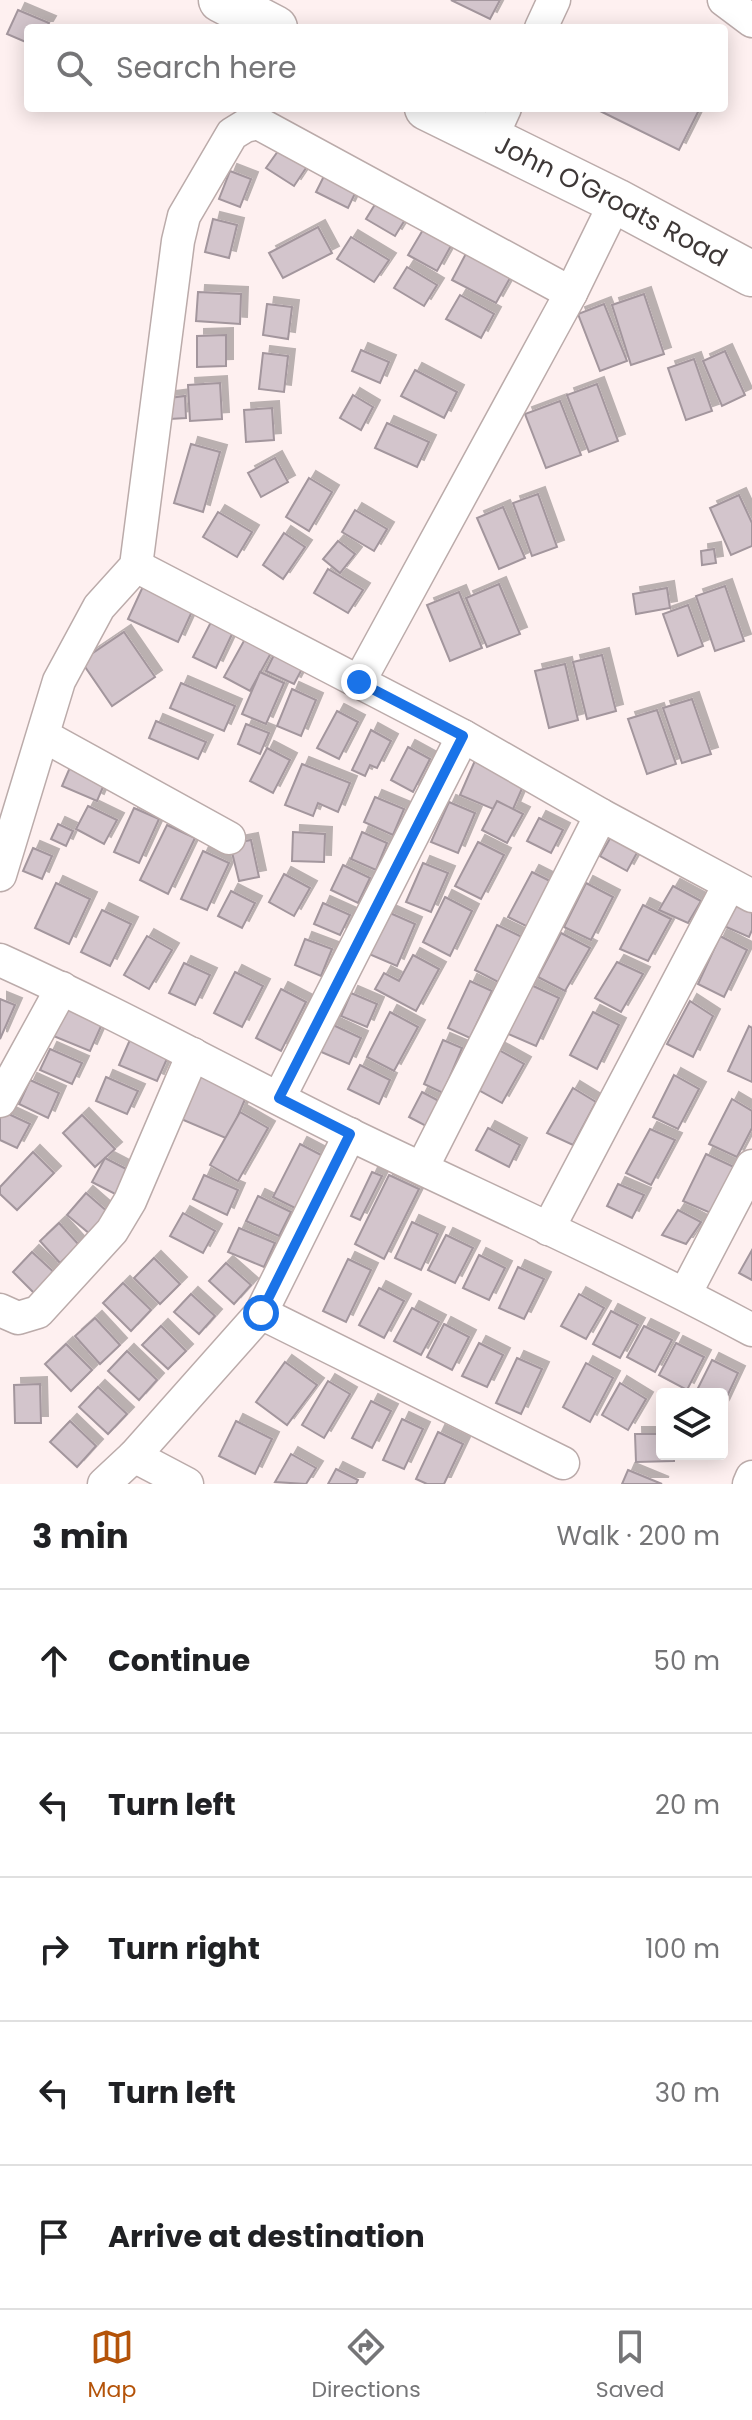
<!DOCTYPE html>
<html lang="en">
<head>
<meta charset="utf-8">
<style>
  :root { --surface:#fff; --page:#f6f6f6; --text:#202124; --muted:#757577; --line:#e0e0e0; --accent:#b45309 }
  body { margin:0; font-family:Poppins,sans-serif; background:var(--page); color:var(--text) }
  .controls { position:absolute; right:24px; bottom:24px; display:grid; overflow:hidden; border-radius:8px; box-shadow:0 4px 20px #0003 }
  .controls button { width:72px; height:72px; display:grid; place-items:center; padding:0; border:0; border-bottom:2px solid var(--line); background:var(--surface); color:var(--text); font:40px sans-serif }
  .stop { position:absolute; width:24px; height:24px; margin:-18px; border:6px solid #1a73e8; border-radius:50%; background:#fff }
  .stop.end { background:#1a73e8; border-color:#fff; box-shadow:0 2px 8px #0008 }
  .list { margin:0; padding:0; list-style:none }
  h2 { display:flex; justify-content:space-between; align-items:center; height:104px; margin:0; padding:0 32px; font-size:34px }
  h2 small { font-size:26px; font-weight:400; color:var(--muted) }
  .list li { display:grid; grid-template-columns:52px 1fr auto; gap:24px; align-items:center; box-sizing:border-box; height:144px; padding:0 32px; border-top:2px solid var(--line) }
  .list b { display:block; font-size:30px; white-space:nowrap }
  .list em { font-size:26px; font-style:normal; color:var(--muted) }
  .icon { flex:none; width:44px; height:44px; fill:none; stroke:currentColor; stroke-width:2; stroke-linecap:round; stroke-linejoin:round }
  .map { position:relative; flex:none; width:752px; height:1484px; overflow:hidden }
  .search { position:absolute; background:var(--surface); box-shadow:0 4px 20px #0003; left:24px; right:24px; top:24px; height:88px; display:flex; align-items:center; gap:20px; box-sizing:border-box; padding:0 28px; border-radius:8px; color:var(--muted); font-size:30px }
  .sheet { height:824px; background:var(--surface) }
  nav { display:flex; justify-content:space-around; align-items:center; box-sizing:border-box; height:112px; border-top:2px solid var(--line); background:var(--surface); font-size:22px; color:var(--muted) }
  nav a { display:grid; justify-items:center; gap:4px }
  nav .on { color:var(--accent) }
  .map>svg:first-child { display:block }
  .building { fill:#d3c5cc; stroke:#a3969d; stroke-width:2; filter:url(#shadow) }
  .lines { fill:none; stroke-linecap:round; stroke-linejoin:round }
  .street-casing { stroke:#bbabaa; stroke-width:35 }
  .secondary-casing { stroke:#bbabaa; stroke-width:47 }
  .street { stroke:#fff; stroke-width:32 }
  .secondary { stroke:#fff; stroke-width:44 }
  .route { stroke:#1a73e8; stroke-width:10 }
  .labels { text-anchor:middle; dominant-baseline:central; stroke-width:7; stroke-linejoin:round; paint-order:stroke }
  .street-label { font-size:26px; fill:#3e3837; stroke:#fff }
</style>
</head>
<body>
<div class="map">
<svg width="752" height="1484" viewBox="0 0 752 1484">
  <defs>
    <filter id="shadow"><feDropShadow dx="7" dy="-7" stdDeviation="0" flood-color="#0004"/></filter>
  </defs>
  <rect width="100%" height="100%" fill="#fef0f0"/>
  <g class="building">
    <path d="M 451,0 L 500,0 L 490,19 Z"/>
    <path d="M 18,10 L 49,23 L 46,28 L 28,28 L 28,43 L 7,34 Z"/>
    <path d="M 594,108 L 700,108 L 679,150 Z"/>
    <path d="M 283,144 L 310,162 L 294,186 L 266,168 Z"/>
    <path d="M 327,170 L 359,185 L 348,208 L 316,192 Z"/>
    <path d="M 230,171 L 251,179 L 240,207 L 219,199 Z"/>
    <path d="M 382,193 L 411,210 L 395,236 L 366,219 Z"/>
    <path d="M 213,219 L 237,225 L 229,258 L 205,252 Z"/>
    <path d="M 318,227 L 332,253 L 283,278 L 269,253 Z"/>
    <path d="M 424,228 L 452,244 L 437,271 L 408,255 Z"/>
    <path d="M 351,237 L 389,260 L 374,282 L 337,259 Z"/>
    <path d="M 470,246 L 515,269 L 496,303 L 452,280 Z"/>
    <path d="M 407,267 L 437,285 L 424,306 L 394,288 Z"/>
    <path d="M 198,292 L 241,294 L 240,324 L 196,321 Z"/>
    <path d="M 644,294 L 664,354 L 631,365 L 612,305 Z"/>
    <path d="M 460,295 L 494,314 L 481,338 L 446,319 Z"/>
    <path d="M 267,304 L 292,307 L 288,339 L 263,335 Z"/>
    <path d="M 604,304 L 627,361 L 600,371 L 578,314 Z"/>
    <path d="M 226,335 L 226,366 L 197,367 L 197,336 Z"/>
    <path d="M 361,350 L 389,362 L 380,383 L 352,371 Z"/>
    <path d="M 725,351 L 745,395 L 722,406 L 703,361 Z"/>
    <path d="M 263,353 L 288,356 L 284,392 L 259,389 Z"/>
    <path d="M 694,359 L 712,411 L 686,420 L 668,368 Z"/>
    <path d="M 415,370 L 457,392 L 444,418 L 401,396 Z"/>
    <path d="M 220,383 L 222,419 L 190,421 L 188,385 Z"/>
    <path d="M 597,384 L 618,441 L 589,452 L 567,395 Z"/>
    <path d="M 353,395 L 373,407 L 361,430 L 340,418 Z"/>
    <path d="M 185,396 L 186,418 L 170,419 L 169,398 Z"/>
    <path d="M 560,401 L 581,455 L 546,468 L 525,414 Z"/>
    <path d="M 272,408 L 274,440 L 246,442 L 244,410 Z"/>
    <path d="M 387,423 L 429,442 L 417,467 L 375,448 Z"/>
    <path d="M 191,444 L 220,452 L 203,512 L 174,503 Z"/>
    <path d="M 275,458 L 288,482 L 261,497 L 248,473 Z"/>
    <path d="M 309,478 L 332,492 L 309,531 L 286,517 Z"/>
    <path d="M 538,494 L 557,547 L 532,556 L 513,503 Z"/>
    <path d="M 739,495 L 752,523 L 752,546 L 731,555 L 710,508 Z"/>
    <path d="M 503,507 L 525,558 L 499,569 L 477,518 Z"/>
    <path d="M 355,510 L 387,529 L 374,551 L 342,532 Z"/>
    <path d="M 218,512 L 252,532 L 237,557 L 203,537 Z"/>
    <path d="M 284,533 L 305,547 L 283,579 L 263,565 Z"/>
    <path d="M 338,541 L 355,554 L 340,573 L 323,559 Z"/>
    <path d="M 714,549 L 716,563 L 702,565 L 701,551 Z"/>
    <path d="M 328,569 L 363,590 L 348,613 L 314,593 Z"/>
    <path d="M 145,582 L 195,605 L 178,642 L 128,619 Z"/>
    <path d="M 499,584 L 520,634 L 487,647 L 466,598 Z"/>
    <path d="M 725,586 L 744,641 L 715,651 L 696,596 Z"/>
    <path d="M 667,588 L 670,608 L 636,614 L 633,594 Z"/>
    <path d="M 459,592 L 482,648 L 450,661 L 427,605 Z"/>
    <path d="M 688,605 L 703,646 L 678,656 L 663,614 Z"/>
    <path d="M 211,622 L 233,632 L 216,668 L 193,657 Z"/>
    <path d="M 124,632 L 155,677 L 112,706 L 81,661 Z"/>
    <path d="M 245,639 L 271,653 L 250,691 L 224,677 Z"/>
    <path d="M 275,653 L 303,667 L 294,684 L 266,671 Z"/>
    <path d="M 602,655 L 616,711 L 587,719 L 573,662 Z"/>
    <path d="M 565,664 L 578,720 L 549,728 L 535,671 Z"/>
    <path d="M 260,672 L 284,683 L 266,724 L 242,714 Z"/>
    <path d="M 181,683 L 235,706 L 224,731 L 170,708 Z"/>
    <path d="M 292,689 L 316,700 L 301,736 L 277,726 Z"/>
    <path d="M 692,699 L 711,754 L 682,763 L 663,708 Z"/>
    <path d="M 657,710 L 676,764 L 647,774 L 628,719 Z"/>
    <path d="M 337,711 L 358,722 L 339,759 L 317,748 Z"/>
    <path d="M 156,721 L 206,742 L 198,759 L 149,738 Z"/>
    <path d="M 246,724 L 269,733 L 260,754 L 238,744 Z"/>
    <path d="M 371,730 L 391,741 L 377,768 L 370,765 L 365,776 L 352,770 Z"/>
    <path d="M 408,747 L 430,759 L 413,792 L 391,780 Z"/>
    <path d="M 267,748 L 290,760 L 273,793 L 250,781 Z"/>
    <path d="M 477,756 L 527,777 L 510,816 L 460,795 Z"/>
    <path d="M 302,764 L 350,783 L 338,812 L 318,803 L 313,816 L 285,805 Z"/>
    <path d="M 71,765 L 106,780 L 97,801 L 62,786 Z"/>
    <path d="M 375,797 L 404,809 L 393,835 L 364,822 Z"/>
    <path d="M 497,801 L 523,814 L 507,843 L 482,830 Z"/>
    <path d="M 449,802 L 475,813 L 458,853 L 431,842 Z"/>
    <path d="M 88,806 L 117,820 L 104,844 L 76,829 Z"/>
    <path d="M 134,808 L 159,819 L 139,863 L 114,852 Z"/>
    <path d="M 539,818 L 563,830 L 551,853 L 527,841 Z"/>
    <path d="M 58,824 L 73,831 L 66,846 L 51,839 Z"/>
    <path d="M 167,825 L 195,838 L 168,894 L 140,880 Z"/>
    <path d="M 293,832 L 325,834 L 324,862 L 292,861 Z"/>
    <path d="M 362,832 L 387,843 L 376,870 L 351,859 Z"/>
    <path d="M 612,835 L 639,849 L 627,871 L 600,856 Z"/>
    <path d="M 251,840 L 259,877 L 239,881 L 230,844 Z"/>
    <path d="M 478,842 L 504,855 L 481,899 L 455,886 Z"/>
    <path d="M 33,848 L 52,856 L 42,879 L 23,871 Z"/>
    <path d="M 203,851 L 229,863 L 207,910 L 181,899 Z"/>
    <path d="M 423,863 L 448,873 L 431,912 L 406,902 Z"/>
    <path d="M 343,865 L 370,878 L 358,903 L 331,890 Z"/>
    <path d="M 532,872 L 554,883 L 530,928 L 508,917 Z"/>
    <path d="M 284,874 L 310,888 L 294,916 L 269,902 Z"/>
    <path d="M 56,883 L 90,899 L 69,944 L 35,928 Z"/>
    <path d="M 586,883 L 613,897 L 591,940 L 564,927 Z"/>
    <path d="M 673,886 L 701,901 L 688,923 L 659,910 Z"/>
    <path d="M 231,891 L 255,903 L 242,928 L 218,916 Z"/>
    <path d="M 445,897 L 472,911 L 450,956 L 423,942 Z"/>
    <path d="M 737,901 L 752,908 L 752,930 L 749,937 L 724,926 Z"/>
    <path d="M 323,903 L 350,915 L 340,935 L 314,924 Z"/>
    <path d="M 643,905 L 671,919 L 648,961 L 620,949 Z"/>
    <path d="M 381,909 L 415,924 L 397,966 L 362,951 Z"/>
    <path d="M 102,910 L 131,924 L 110,966 L 81,952 Z"/>
    <path d="M 497,925 L 524,938 L 502,984 L 475,970 Z"/>
    <path d="M 561,933 L 590,948 L 565,991 L 538,977 Z"/>
    <path d="M 147,936 L 172,950 L 149,989 L 124,975 Z"/>
    <path d="M 720,936 L 747,950 L 724,997 L 698,984 Z"/>
    <path d="M 305,939 L 332,949 L 321,976 L 295,965 Z"/>
    <path d="M 413,955 L 439,969 L 416,1011 L 375,989 L 384,973 L 399,981 Z"/>
    <path d="M 617,962 L 643,974 L 621,1012 L 595,998 Z"/>
    <path d="M 184,963 L 210,975 L 195,1005 L 169,993 Z"/>
    <path d="M 235,972 L 263,986 L 242,1027 L 214,1013 Z"/>
    <path d="M 470,981 L 492,991 L 470,1038 L 448,1028 Z"/>
    <path d="M 529,984 L 559,998 L 536,1046 L 506,1033 Z"/>
    <path d="M 281,989 L 306,1002 L 281,1051 L 256,1038 Z"/>
    <path d="M 351,993 L 377,1004 L 367,1027 L 341,1016 Z"/>
    <path d="M 0,999 L 15,1005 L 0,1039 Z"/>
    <path d="M 690,1001 L 713,1016 L 693,1057 L 667,1044 Z"/>
    <path d="M 64,1007 L 102,1024 L 90,1051 L 51,1035 Z"/>
    <path d="M 390,1012 L 418,1027 L 394,1071 L 367,1057 Z"/>
    <path d="M 593,1012 L 619,1025 L 597,1069 L 570,1055 Z"/>
    <path d="M 331,1024 L 361,1038 L 349,1064 L 319,1051 Z"/>
    <path d="M 749,1026 L 752,1028 L 752,1082 L 728,1071 Z"/>
    <path d="M 132,1035 L 170,1052 L 157,1081 L 119,1065 Z"/>
    <path d="M 443,1040 L 462,1048 L 443,1093 L 424,1084 Z"/>
    <path d="M 50,1049 L 82,1063 L 72,1084 L 40,1070 Z"/>
    <path d="M 497,1049 L 524,1064 L 502,1103 L 475,1088 Z"/>
    <path d="M 360,1065 L 390,1080 L 379,1104 L 348,1089 Z"/>
    <path d="M 196,1067 L 249,1090 L 228,1139 L 174,1116 Z"/>
    <path d="M 674,1075 L 699,1089 L 678,1129 L 653,1117 Z"/>
    <path d="M 106,1077 L 138,1091 L 127,1114 L 96,1101 Z"/>
    <path d="M 30,1080 L 59,1093 L 48,1118 L 19,1104 Z"/>
    <path d="M 573,1088 L 596,1102 L 573,1145 L 547,1133 Z"/>
    <path d="M 422,1092 L 439,1101 L 426,1126 L 409,1117 Z"/>
    <path d="M 732,1099 L 752,1111 L 752,1128 L 737,1157 L 709,1144 Z"/>
    <path d="M 0,1110 L 30,1124 L 17,1148 L 0,1140 Z"/>
    <path d="M 240,1112 L 268,1128 L 238,1181 L 210,1165 Z"/>
    <path d="M 82,1115 L 115,1149 L 95,1167 L 63,1133 Z"/>
    <path d="M 488,1128 L 520,1145 L 509,1167 L 476,1150 Z"/>
    <path d="M 650,1129 L 675,1140 L 651,1185 L 626,1173 Z"/>
    <path d="M 300,1144 L 325,1157 L 299,1210 L 273,1197 Z"/>
    <path d="M 33,1152 L 54,1173 L 17,1210 L 0,1194 L 0,1187 Z"/>
    <path d="M 706,1154 L 734,1167 L 713,1214 L 683,1201 Z"/>
    <path d="M 105,1158 L 132,1172 L 119,1196 L 92,1182 Z"/>
    <path d="M 372,1172 L 382,1176 L 360,1220 L 351,1216 Z"/>
    <path d="M 204,1175 L 238,1190 L 227,1215 L 193,1199 Z"/>
    <path d="M 389,1175 L 419,1189 L 384,1259 L 355,1244 Z"/>
    <path d="M 618,1184 L 644,1195 L 632,1218 L 607,1206 Z"/>
    <path d="M 86,1193 L 109,1213 L 90,1234 L 67,1215 Z"/>
    <path d="M 258,1196 L 291,1212 L 279,1236 L 246,1221 Z"/>
    <path d="M 678,1210 L 701,1222 L 686,1244 L 662,1235 Z"/>
    <path d="M 183,1213 L 215,1231 L 203,1253 L 170,1236 Z"/>
    <path d="M 412,1222 L 438,1234 L 421,1270 L 395,1258 Z"/>
    <path d="M 59,1223 L 79,1245 L 60,1263 L 40,1241 Z"/>
    <path d="M 239,1228 L 275,1243 L 264,1267 L 228,1252 Z"/>
    <path d="M 446,1235 L 473,1248 L 455,1283 L 428,1270 Z"/>
    <path d="M 752,1250 L 752,1280 L 739,1273 Z"/>
    <path d="M 32,1252 L 58,1276 L 38,1297 L 13,1272 Z"/>
    <path d="M 479,1255 L 505,1268 L 489,1300 L 463,1288 Z"/>
    <path d="M 154,1258 L 180,1284 L 160,1304 L 134,1278 Z"/>
    <path d="M 348,1259 L 371,1270 L 346,1322 L 323,1311 Z"/>
    <path d="M 226,1263 L 251,1285 L 234,1304 L 209,1281 Z"/>
    <path d="M 518,1267 L 544,1279 L 524,1319 L 499,1308 Z"/>
    <path d="M 123,1283 L 151,1310 L 131,1331 L 103,1303 Z"/>
    <path d="M 379,1288 L 404,1301 L 384,1338 L 359,1325 Z"/>
    <path d="M 191,1294 L 215,1316 L 199,1334 L 174,1312 Z"/>
    <path d="M 579,1294 L 604,1308 L 586,1339 L 561,1326 Z"/>
    <path d="M 412,1308 L 439,1322 L 421,1355 L 394,1341 Z"/>
    <path d="M 611,1311 L 638,1325 L 620,1358 L 593,1344 Z"/>
    <path d="M 95,1318 L 120,1345 L 100,1364 L 75,1336 Z"/>
    <path d="M 444,1324 L 469,1337 L 452,1370 L 427,1357 Z"/>
    <path d="M 161,1326 L 186,1351 L 168,1369 L 142,1345 Z"/>
    <path d="M 644,1326 L 672,1340 L 655,1372 L 627,1357 Z"/>
    <path d="M 479,1343 L 503,1355 L 487,1387 L 462,1376 Z"/>
    <path d="M 676,1343 L 704,1357 L 687,1390 L 659,1375 Z"/>
    <path d="M 66,1344 L 92,1370 L 71,1391 L 45,1364 Z"/>
    <path d="M 127,1351 L 157,1380 L 139,1400 L 108,1371 Z"/>
    <path d="M 517,1358 L 542,1369 L 521,1414 L 496,1403 Z"/>
    <path d="M 712,1360 L 738,1373 L 723,1405 L 722,1394 L 696,1392 Z"/>
    <path d="M 285,1362 L 317,1385 L 287,1425 L 256,1402 Z"/>
    <path d="M 586,1363 L 613,1378 L 590,1422 L 563,1407 Z"/>
    <path d="M 328,1381 L 350,1394 L 324,1438 L 302,1425 Z"/>
    <path d="M 620,1383 L 646,1399 L 628,1430 L 602,1415 Z"/>
    <path d="M 40,1384 L 41,1423 L 15,1423 L 14,1385 Z"/>
    <path d="M 98,1387 L 127,1414 L 108,1434 L 79,1407 Z"/>
    <path d="M 371,1401 L 391,1411 L 372,1448 L 352,1438 Z"/>
    <path d="M 402,1419 L 423,1429 L 404,1469 L 383,1460 Z"/>
    <path d="M 70,1421 L 96,1446 L 77,1467 L 50,1442 Z"/>
    <path d="M 236,1421 L 272,1439 L 255,1474 L 219,1456 Z"/>
    <path d="M 438,1432 L 463,1444 L 444,1484 L 427,1484 L 416,1479 Z"/>
    <path d="M 635,1434 L 662,1434 L 662,1454 L 674,1454 L 674,1461 L 636,1462 Z"/>
    <path d="M 291,1454 L 316,1468 L 306,1484 L 275,1482 Z"/>
    <path d="M 336,1469 L 358,1480 L 356,1484 L 328,1484 Z"/>
    <path d="M 628,1470 L 662,1484 L 622,1484 Z"/>
  </g>
  <g class="lines">
    <g class="street-casing">
      <g id="street">
        <path d="M 724,0 L 752,21"/>
        <path d="M 541,28 L 554,0"/>
        <path d="M 490,141 L 505,108"/>
        <path d="M 136,566 L 463,736 L 601,815 L 752,896"/>
        <path d="M 359,682 L 571,293 L 616,201"/>
        <path d="M 44,736 L 229,838"/>
        <path d="M 0,875 L 59,681 L 99,607 L 136,566 L 178,241 L 184,216 L 232,134 L 245,126 L 258,123 L 571,293"/>
        <path d="M 0,960 C 120,1014 235,1078 353,1136 C 486,1200 622,1260 752,1330"/>
        <path d="M 279,1098 L 463,736"/>
        <path d="M 0,1101 L 62,988"/>
        <path d="M 422,1168 L 601,815"/>
        <path d="M 548,1229 L 729,885"/>
        <path d="M 685,1294 L 752,1166"/>
        <path d="M 0,1310 L 18,1318 L 38,1312 L 112,1231 L 130,1201 L 193,1054"/>
        <path d="M 261,1313 L 563,1463"/>
        <path d="M 134,1456 L 187,1484"/>
        <path d="M 104,1484 L 134,1456 L 261,1313 L 350,1134"/>
        <path d="M 749,1484 L 752,1477"/>
      </g>
    </g>
    <g class="secondary-casing">
      <g id="secondary">
        <path d="M 221,0 L 275,28"/>
        <path id="s1" d="M 427,108 L 616,201 L 752,274"/>
      </g>
    </g>
    <use href="#street" class="street"/>
    <use href="#secondary" class="secondary"/>
  </g>
  <g class="lines">
    <path class="route" d="M 261,1313 L 350,1134 L 279,1098 L 463,736 L 359,682"/>
  </g>
  <g class="labels">
    <g class="street-label">
      <text stroke="none"><textPath href="#s1" startOffset="206">John O'Groats Road</textPath></text>
    </g>
  </g>
</svg>
<div class="controls">
<button><svg class="icon" aria-label="layers" viewBox="0 0 24 24"><path d="M12 4l9 5-9 5-9-5zM3 14l9 5 9-5"/></svg></button>
</div>
<div class="stop" style="left:261px;top:1313px"></div>
<div class="stop end" style="left:359px;top:682px"></div>
<div class="search"><svg class="icon" aria-label="search" viewBox="0 0 24 24"><circle cx="10" cy="10" r="6"/><path d="M15 15l6 6"/></svg>Search here</div>
</div>
<section class="sheet">
<h2>3 min<small>Walk · 200 m</small></h2>
<ul class="list">
<li><svg class="icon" aria-label="ahead" viewBox="0 0 24 24"><path d="M12 20V5M6 11l6-6 6 6"/></svg><div><b>Continue</b></div><em>50 m</em></li>
<li><svg class="icon" aria-label="left" viewBox="0 0 24 24"><path d="M17 20v-9H6M10 6l-5 5 5 5"/></svg><div><b>Turn left</b></div><em>20 m</em></li>
<li><svg class="icon" aria-label="right" viewBox="0 0 24 24"><path d="M7 20v-9h11M14 6l5 5-5 5"/></svg><div><b>Turn right</b></div><em>100 m</em></li>
<li><svg class="icon" aria-label="left" viewBox="0 0 24 24"><path d="M17 20v-9H6M10 6l-5 5 5 5"/></svg><div><b>Turn left</b></div><em>30 m</em></li>
<li><svg class="icon" aria-label="arrive" viewBox="0 0 24 24"><path d="M6 21V4h12l-3 4 3 4H6"/></svg><div><b>Arrive at destination</b></div></li>
</ul>
</section>
<nav>
<a class="on"><svg class="icon" aria-label="map" viewBox="0 0 24 24"><path d="M3 6l6-2 6 2 6-2v14l-6 2-6-2-6 2zM9 4v14M15 6v14"/></svg>Map</a>
<a><svg class="icon" aria-label="directions" viewBox="0 0 24 24"><path d="M12 3l9 9-9 9-9-9zM9 14v-3h6M13 9l2 2-2 2"/></svg>Directions</a>
<a><svg class="icon" aria-label="saved" viewBox="0 0 24 24"><path d="M7 4h10v16l-5-4-5 4z"/></svg>Saved</a>
</nav>
</body>
</html>
